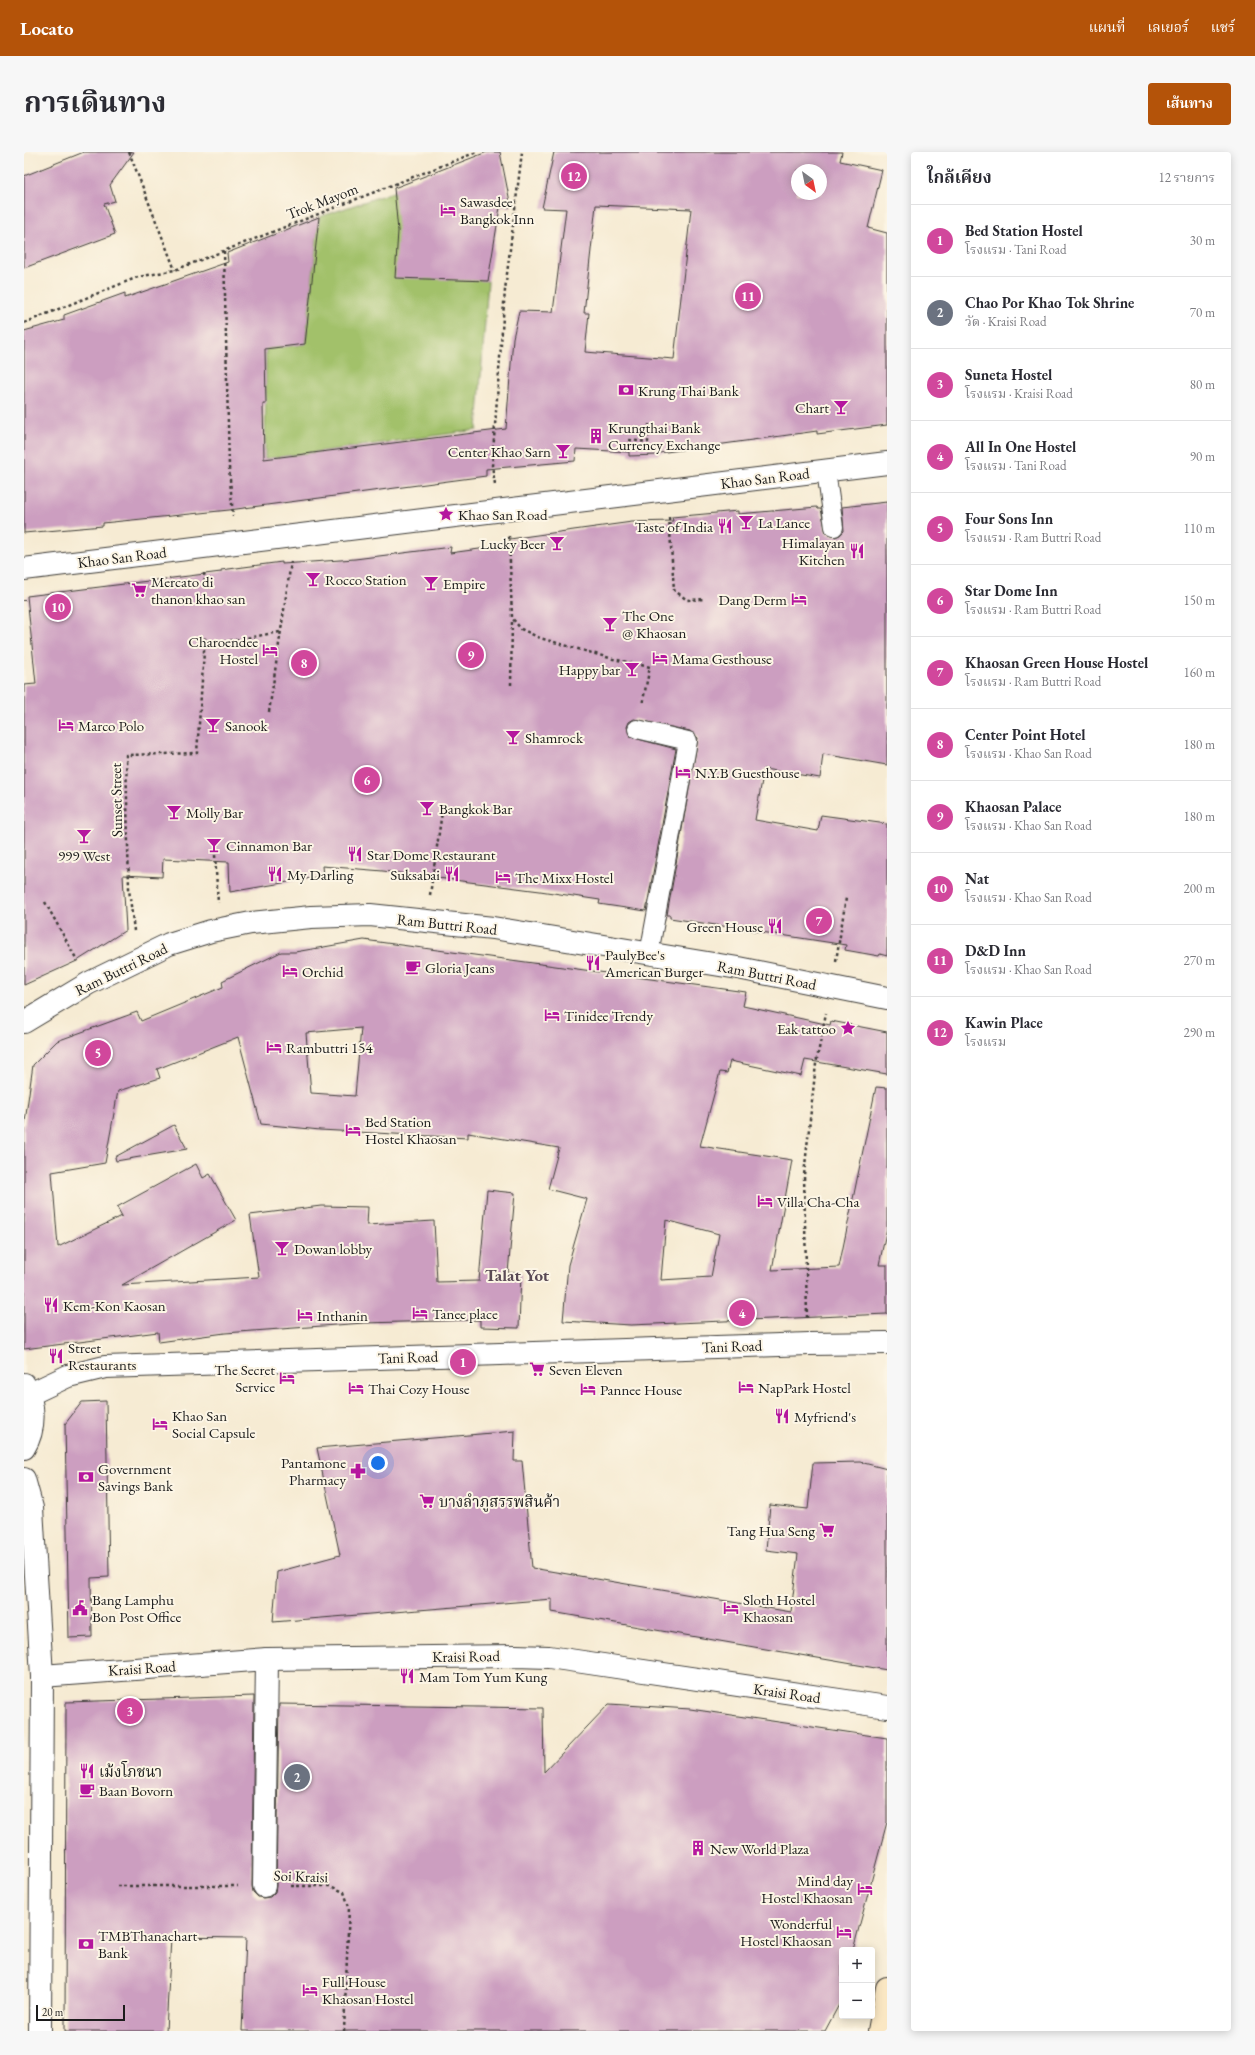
<!DOCTYPE html>
<html lang="th">
<head>
<meta charset="utf-8">
<style>
  :root { --surface:#fff; --page:#f7f7f7; --text:#2b2b33; --muted:#7c7c81; --line:#e1e1e2; --accent:#b45309 }
  body { margin:0; font-family:"EB Garamond","Noto Serif Thai",serif; background:var(--page); color:var(--text) }
  .controls { position:absolute; right:12px; bottom:12px; display:grid; overflow:hidden; border-radius:4px; box-shadow:0 2px 10px #0003 }
  .controls button { width:36px; height:36px; display:grid; place-items:center; padding:0; border:0; border-bottom:1px solid var(--line); background:var(--surface); color:var(--text); font:20px sans-serif }
  .compass { position:absolute; left:767px; top:12px; width:36px; height:36px; border-radius:50%; background:var(--surface); box-shadow:0 2px 10px #0003; rotate:147deg }
  .scale { position:absolute; left:12px; bottom:10px; width:89px; box-sizing:border-box; padding-left:4px; border:2px solid #1c1c1c; border-top:0; font-size:11px; line-height:14px; white-space:nowrap; color:#1c1c1c; -webkit-text-stroke:3px #fcf5e5; paint-order:stroke }
  .you { position:absolute; left:354px; top:1311px; width:14px; height:14px; margin:-10px; border:3px solid #fff; border-radius:50%; background:#1a73e8; box-shadow:0 0 0 6px #1a73e833 }
  .badge { display:grid; place-items:center; width:26px; height:26px; border-radius:50%; background:var(--accent); color:#fff; font-size:13px; font-weight:700 }
  .pin { position:absolute; translate:-50% -50%; border:2px solid #fff; box-shadow:0 1px 4px #0006 }
  .list { margin:0; padding:0; list-style:none }
  h2 { display:flex; justify-content:space-between; align-items:center; height:52px; margin:0; padding:0 16px; font-size:17px }
  h2 small { font-size:13px; font-weight:400; color:var(--muted) }
  .list li { display:grid; grid-template-columns:26px 1fr auto; gap:12px; align-items:center; box-sizing:border-box; height:72px; padding:0 16px; border-top:1px solid var(--line) }
  .list b { display:block; font-size:15px; white-space:nowrap }
  .list p { margin:0; font-size:13px; white-space:nowrap; color:var(--muted) }
  .list em { font-size:13px; font-style:normal; color:var(--muted) }
  .map { position:relative; flex:none; width:863px; height:1879px; overflow:hidden; border-radius:4px }
  header { display:flex; align-items:center; gap:24px; box-sizing:border-box; height:56px; padding:0 20px; background:var(--accent); color:#fff }
  header strong { font-size:19px }
  nav { display:flex; gap:22px; margin-inline-start:auto; font-size:14px }
  .intro { display:flex; align-items:center; justify-content:space-between; box-sizing:border-box; height:96px; padding:0 24px }
  h1 { margin:0; font-size:28px }
  .button { padding:10px 18px; border-radius:4px; background:var(--accent); color:#fff; font-size:14px; font-weight:700 }
  main { display:flex; gap:24px; padding:0 24px }
  aside { flex:1; background:var(--surface); border-radius:4px; box-shadow:0 2px 10px #0003 }
  .map>svg:first-child { display:block }
  .green { fill:#a2c16a; stroke:#5f6e43 }
  .building { fill:#cc9ec0; fill-rule:evenodd }
  .lines { fill:none; stroke-linecap:round; stroke-linejoin:round }
  .service-casing { stroke:#3d3b37; stroke-width:20 }
  .pedestrian-casing { stroke:#3d3b37; stroke-width:24 }
  .minor-casing { stroke:#3d3b37; stroke-width:24 }
  .tertiary-casing { stroke:#3d3b37; stroke-width:24 }
  .secondary-casing { stroke:#3d3b37; stroke-width:24 }
  .path { stroke:#3d3b37; stroke-width:2.5; stroke-dasharray:3 3; stroke-linecap:butt }
  .service { stroke:#fff; stroke-width:18 }
  .pedestrian { stroke:#fff; stroke-width:22 }
  .minor { stroke:#fff; stroke-width:22 }
  .tertiary { stroke:#fff; stroke-width:22 }
  .secondary { stroke:#fae7c3; stroke-width:22 }
  .labels { text-anchor:middle; dominant-baseline:central; stroke-width:4; stroke-linejoin:round; paint-order:stroke }
  .street-label { font-size:15px; fill:#1c1c1c; stroke:#fcf5e5 }
  .poi-label { font-size:15px; fill:#1c1c1c; stroke:#fcf5e5; text-anchor:start }
  .quarter-label { font-size:17px; font-weight:bold; fill:#5a4a55; stroke:#fcf5e5 }
</style>
</head>
<body>
<header>
<strong>Locato</strong>
<nav><a>แผนที่</a><a>เลเยอร์</a><a>แชร์</a></nav>
</header>
<div class="intro"><h1>การเดินทาง</h1><a class="button">เส้นทาง</a></div>
<main>
<div class="map">
<svg width="863" height="1879" viewBox="0 0 863 1879">
  <rect width="100%" height="100%" fill="#fcf5e5"/>
  <filter id="ink" filterUnits="userSpaceOnUse"><feTurbulence type="fractalNoise" baseFrequency=".025" numOctaves="2"/><feDisplacementMap in="SourceGraphic" scale="8" xChannelSelector="R" yChannelSelector="G"/><feConvolveMatrix kernelMatrix="1 2 1 2 8 2 1 2 1" color-interpolation-filters="sRGB"/></filter>
  <filter id="wash" filterUnits="userSpaceOnUse"><feTurbulence type="fractalNoise" baseFrequency=".012" numOctaves="4" result="noise"/><feDisplacementMap in="SourceGraphic" scale="16" xChannelSelector="R" yChannelSelector="G"/><feGaussianBlur stdDeviation="0.9" result="paint"/><feColorMatrix in="noise" values="0 0 0 0 0 0 0 0 0 0 0 0 0 0 0 0 0 1.4 0 .05"/><feComposite in="paint" operator="in"/></filter>
  <g filter="url(#wash)">
    <rect width="100%" height="100%" fill="#f6ebd3"/>
    <path class="green" d="M 375,38 L 384,115 L 464,129 L 453,278 L 241,307 L 242,197 L 281,192 L 295,65 Z"/>
    <g id="blocks">
      <g class="building">
        <path d="M 60,0 L 110,0 L 86,33 L 91,49 L 80,52 L 91,82 L 0,116 L 0,24 Z"/>
        <path d="M 463,0 L 476,0 L 487,55 L 476,55 L 464,129 L 371,126 L 374,79 L 370,36 Z"/>
        <path d="M 530,0 L 818,0 L 816,9 L 858,18 L 844,76 L 863,81 L 863,273 L 793,282 L 793,279 L 635,301 L 634,303 L 605,304 L 605,300 L 552,297 L 551,309 L 462,317 L 462,324 L 205,358 L 79,371 L 79,374 L 0,381 L 0,179 L 40,168 L 40,163 L 101,141 L 101,146 L 204,110 L 203,101 L 295,65 L 281,192 L 241,197 L 242,252 L 239,252 L 240,307 L 482,277 L 489,186 L 495,159 L 529,160 L 542,57 L 518,56 ZM 773,18 L 797,18 L 797,42 L 773,42 ZM 572,53 L 667,57 L 650,207 L 561,200 L 565,161 L 560,161 Z"/>
        <path d="M 863,350 L 863,613 L 799,602 L 796,626 L 740,617 L 731,668 L 794,679 L 797,663 L 863,672 L 863,804 L 856,802 L 855,804 L 821,798 L 822,793 L 646,766 L 646,763 L 643,763 L 674,586 L 666,579 L 610,567 L 605,570 L 603,575 L 606,585 L 652,597 L 622,759 L 575,752 L 576,748 L 516,739 L 359,719 L 298,714 L 299,724 L 206,740 L 205,710 L 139,707 L 138,725 L 99,723 L 102,778 L 53,809 L 0,833 L 0,533 L 12,532 L 3,444 L 197,420 L 197,418 L 258,410 L 258,412 L 331,407 L 427,395 L 426,401 L 485,393 L 486,387 L 506,384 L 608,370 L 649,369 L 648,365 L 714,359 L 714,362 L 793,355 L 794,357 L 797,357 L 802,381 L 811,385 L 816,383 L 820,379 L 818,355 Z"/>
        <path d="M 340,788 L 722,840 L 719,854 L 806,873 L 807,869 L 863,880 L 863,922 L 781,908 L 777,924 L 706,909 L 703,921 L 696,920 L 676,994 L 768,1008 L 748,1118 L 815,1115 L 852,935 L 863,936 L 863,1076 L 855,1113 L 863,1113 L 863,1162 L 607,1173 L 539,1169 L 544,1113 L 563,1047 L 524,1037 L 535,996 L 444,981 L 444,986 L 296,978 L 237,972 L 214,885 L 133,917 L 136,926 L 94,939 L 81,1011 L 28,1020 L 34,1095 L 98,1064 L 93,1055 L 172,1012 L 179,1026 L 186,1022 L 212,1068 L 98,1133 L 235,1125 L 226,1063 L 297,1054 L 344,1055 L 343,1073 L 410,1069 L 413,1130 L 455,1129 L 463,1038 L 491,1041 L 484,1121 L 497,1121 L 495,1176 L 456,1175 L 456,1168 L 340,1171 L 201,1181 L 135,1190 L 134,1180 L 0,1197 L 0,977 L 9,913 L 33,889 L 113,860 L 117,869 L 199,835 L 198,829 L 257,800 L 271,800 ZM 337,876 L 331,944 L 287,941 L 282,881 ZM 642,1068 L 695,1082 L 687,1125 L 637,1128 Z"/>
        <path d="M 150,973 L 163,997 L 92,1009 L 91,1005 Z"/>
        <path d="M 82,1249 L 85,1425 L 67,1426 L 68,1485 L 45,1486 L 41,1272 L 58,1250 Z"/>
        <path d="M 491,1279 L 490,1309 L 498,1309 L 508,1416 L 767,1460 L 774,1402 L 742,1398 L 746,1353 L 784,1357 L 789,1311 L 836,1310 L 863,1317 L 863,1518 L 528,1460 L 528,1447 L 249,1470 L 253,1420 L 316,1403 L 293,1296 Z"/>
        <path d="M 230,1544 L 228,1734 L 229,1740 L 234,1745 L 239,1746 L 246,1745 L 251,1740 L 252,1734 L 255,1552 L 519,1556 L 520,1620 L 585,1552 L 666,1557 L 863,1586 L 863,1670 L 829,1798 L 818,1798 L 818,1847 L 801,1879 L 218,1879 L 222,1786 L 147,1785 L 142,1879 L 41,1879 L 42,1550 Z"/>
      </g>
    </g>
  </g>
  <g filter="url(#ink)">
    <use href="#blocks" fill-opacity="0" stroke="#3d3b37" stroke-width="1"/>
    <g class="lines">
      <g class="service-casing">
        <g id="service">
          <path d="M 802,319 L 810,375"/>
          <path d="M 613,577 L 664,589 L 625,802"/>
        </g>
      </g>
      <g class="pedestrian-casing">
        <path id="pedestrian" d="M 240,1734 L 243,1507"/>
      </g>
      <g class="minor-casing">
        <g id="minor">
          <path d="M 0,417 L 863,311"/>
          <path d="M 0,870 L 65,831 L 145,792 L 187,779 L 227,771 L 287,765 L 346,763 L 469,776 L 714,816 L 863,846"/>
          <path d="M 18,1524 L 243,1507 L 491,1504 L 525,1505 L 863,1555"/>
        </g>
      </g>
      <g class="tertiary-casing">
        <g id="tertiary">
          <path d="M 0,1232 C 11,1251 12,1277 0,1296"/>
          <path d="M 6,1242 L 44,1224 L 81,1215 L 785,1192 L 863,1191"/>
          <path d="M 0,1327 L 8,1356 L 18,1524 L 16,1879"/>
        </g>
      </g>
      <g class="secondary-casing">
        <path id="secondary" d="M 855,1879 L 863,1836"/>
      </g>
      <g class="path">
        <path d="M 105,0 L 151,118"/>
        <path d="M 200,99 L 205,315 L 209,364"/>
        <path d="M 0,171 L 114,125 L 151,118 L 453,0"/>
        <path d="M 605,288 L 624,290 L 625,272"/>
        <path d="M 471,332 L 468,314 L 481,138 L 498,0"/>
        <path d="M 645,365 L 650,438 L 663,448 L 681,447"/>
        <path d="M 485,384 L 488,466 L 497,477 L 516,486 L 589,507 L 626,515 L 618,553"/>
        <path d="M 180,421 L 181,431"/>
        <path d="M 0,448 L 0,449"/>
        <path d="M 182,493 L 256,480"/>
        <path d="M 487,533 L 488,467"/>
        <path d="M 245,560 L 267,410"/>
        <path d="M 191,703 L 194,751"/>
        <path d="M 406,743 L 419,653"/>
        <path d="M 21,750 L 53,808"/>
        <path d="M 110,779 L 105,737 L 102,603 L 173,601 L 181,485"/>
        <path d="M 812,809 L 822,746"/>
        <path d="M 783,1166 L 780,1023 L 792,912 L 802,861"/>
        <path d="M 93,1734 L 214,1734"/>
        <path d="M 267,1734 L 306,1734 L 320,1740 L 325,1755 L 320,1879"/>
      </g>
      <use href="#service" class="service"/>
      <use href="#pedestrian" class="pedestrian"/>
      <use href="#minor" class="minor"/>
      <use href="#tertiary" class="tertiary"/>
      <use href="#secondary" class="secondary"/>
    </g>
  </g>
  <defs>
    <g id="hotel-bare" transform="scale(1.2)"><path d="M-6-4.5h1.5V1H6V5H4.5V3h-9V5H-6ZM-4 0a1.8 1.8 0 1 1 3.6 0ZM.5 0V-2.5h3Q6-2.5 6 0Z" fill="#b5179e" stroke="#fcf5e5" stroke-width="2.5" paint-order="stroke"/></g>
    <g id="bank-bare" transform="scale(1.2)"><path d="M-6-4H6V4H-6ZM0-2.3a2.3 2.3 0 1 0 0 4.6a2.3 2.3 0 1 0 0-4.6Z" fill="#b5179e" stroke="#fcf5e5" stroke-width="2.5" paint-order="stroke"/></g>
    <g id="bar-bare" transform="scale(1.2)"><path d="M-6-5H6L.8 .8V4.5H3.5V6h-7V4.5H-.8V.8Z" fill="#b5179e" stroke="#fcf5e5" stroke-width="2.5" paint-order="stroke"/></g>
    <g id="building-bare" transform="scale(1.2)"><path d="M-4-6H4V6H1V3H-1V6H-4ZM-2.5-4.3h1.7v1.8h-1.7ZM.8-4.3h1.7v1.8H.8ZM-2.5-1h1.7V.8h-1.7ZM.8-1h1.7V.8H.8Z" fill="#b5179e" stroke="#fcf5e5" stroke-width="2.5" paint-order="stroke"/></g>
    <g id="sight-bare" transform="scale(1.2)"><path d="M0-6L1.8-2.2L6-1.7L2.9 1.2L3.7 5.4L0 3.3L-3.7 5.4L-2.9 1.2L-6-1.7L-1.8-2.2Z" fill="#b5179e" stroke="#fcf5e5" stroke-width="2.5" paint-order="stroke"/></g>
    <g id="restaurant-bare" transform="scale(1.2)"><path d="M-5-6h1v4h1v-4h1v4h1v-4h1v5L-1.5 .5V6h-2V.5L-5-1ZM5-6V6H3V1.5H1.5Q1.5-4 5-6Z" fill="#b5179e" stroke="#fcf5e5" stroke-width="2.5" paint-order="stroke"/></g>
    <g id="supermarket-bare" transform="scale(1.2)"><path d="M-6-5.5h2.5l.6 2H6L4.5 2H-2.5L-4.4-4H-6ZM-1.5 3.2a1.3 1.3 0 1 0 .1 0ZM3 3.2a1.3 1.3 0 1 0 .1 0Z" fill="#b5179e" stroke="#fcf5e5" stroke-width="2.5" paint-order="stroke"/></g>
    <g id="cafe-bare" transform="scale(1.2)"><path d="M-5.5-4.5H6V0H3Q3 3.5 0 3.5H-2.5Q-5.5 3.5-5.5 0ZM3-3.2v2h1.7v-2ZM-6 4.5H4V6H-6Z" fill="#b5179e" stroke="#fcf5e5" stroke-width="2.5" paint-order="stroke"/></g>
    <g id="pharmacy-bare" transform="scale(1.2)"><path d="M-2-6h4v4h4v4h-4v4h-4v-4h-4v-4h4Z" fill="#b5179e" stroke="#fcf5e5" stroke-width="2.5" paint-order="stroke"/></g>
    <g id="civic-bare" transform="scale(1.2)"><path d="M-.6-6.5H3V-4.5H.6V-3L4-1V1h2V6H-6V1h2V-1L-.6-3ZM-1.2 2.5V6h2.4V2.5Z" fill="#b5179e" stroke="#fcf5e5" stroke-width="2.5" paint-order="stroke"/></g>
  </defs>
  <g fill-rule="evenodd">
    <use href="#hotel-bare" x="424" y="58"/>
    <use href="#bank-bare" x="602" y="238"/>
    <use href="#bar-bare" x="817" y="255"/>
    <use href="#building-bare" x="572" y="284"/>
    <use href="#bar-bare" x="539" y="299"/>
    <use href="#sight-bare" x="422" y="362"/>
    <use href="#bar-bare" x="722" y="370"/>
    <use href="#restaurant-bare" x="701" y="374"/>
    <use href="#bar-bare" x="533" y="391"/>
    <use href="#restaurant-bare" x="833" y="399"/>
    <use href="#bar-bare" x="289" y="427"/>
    <use href="#bar-bare" x="407" y="431"/>
    <use href="#supermarket-bare" x="115" y="438"/>
    <use href="#hotel-bare" x="775" y="447"/>
    <use href="#bar-bare" x="586" y="472"/>
    <use href="#hotel-bare" x="246" y="498"/>
    <use href="#hotel-bare" x="636" y="506"/>
    <use href="#bar-bare" x="608" y="517"/>
    <use href="#hotel-bare" x="42" y="573"/>
    <use href="#bar-bare" x="189" y="573"/>
    <use href="#bar-bare" x="489" y="585"/>
    <use href="#hotel-bare" x="659" y="620"/>
    <use href="#bar-bare" x="403" y="656"/>
    <use href="#bar-bare" x="150" y="660"/>
    <use href="#bar-bare" x="60" y="684"/>
    <use href="#bar-bare" x="190" y="693"/>
    <use href="#restaurant-bare" x="331" y="702"/>
    <use href="#restaurant-bare" x="251" y="722"/>
    <use href="#restaurant-bare" x="428" y="722"/>
    <use href="#hotel-bare" x="479" y="725"/>
    <use href="#restaurant-bare" x="751" y="774"/>
    <use href="#restaurant-bare" x="569" y="811"/>
    <use href="#cafe-bare" x="389" y="815"/>
    <use href="#hotel-bare" x="266" y="819"/>
    <use href="#hotel-bare" x="528" y="863"/>
    <use href="#sight-bare" x="824" y="876"/>
    <use href="#hotel-bare" x="250" y="895"/>
    <use href="#hotel-bare" x="329" y="978"/>
    <use href="#hotel-bare" x="741" y="1049"/>
    <use href="#bar-bare" x="258" y="1096"/>
    <use href="#restaurant-bare" x="27" y="1153"/>
    <use href="#hotel-bare" x="396" y="1161"/>
    <use href="#hotel-bare" x="281" y="1163"/>
    <use href="#restaurant-bare" x="32" y="1204"/>
    <use href="#supermarket-bare" x="513" y="1217"/>
    <use href="#hotel-bare" x="263" y="1226"/>
    <use href="#hotel-bare" x="722" y="1235"/>
    <use href="#hotel-bare" x="332" y="1236"/>
    <use href="#hotel-bare" x="564" y="1237"/>
    <use href="#restaurant-bare" x="758" y="1264"/>
    <use href="#hotel-bare" x="136" y="1272"/>
    <use href="#pharmacy-bare" x="334" y="1319"/>
    <use href="#bank-bare" x="62" y="1325"/>
    <use href="#supermarket-bare" x="403" y="1349"/>
    <use href="#supermarket-bare" x="803" y="1378"/>
    <use href="#civic-bare" x="56" y="1456"/>
    <use href="#hotel-bare" x="707" y="1456"/>
    <use href="#restaurant-bare" x="383" y="1524"/>
    <use href="#restaurant-bare" x="63" y="1619"/>
    <use href="#cafe-bare" x="63" y="1638"/>
    <use href="#building-bare" x="674" y="1696"/>
    <use href="#hotel-bare" x="841" y="1737"/>
    <use href="#hotel-bare" x="820" y="1780"/>
    <use href="#bank-bare" x="62" y="1792"/>
    <use href="#hotel-bare" x="286" y="1838"/>
  </g>
  <g class="labels">
    <g class="street-label">
      <text transform="translate(298 49) rotate(-21)">Trok Mayom</text>
      <text transform="translate(741 326) rotate(-7)">Khao San Road</text>
      <text transform="translate(98 405) rotate(-7)">Khao San Road</text>
      <text transform="translate(92 648) rotate(-91)">Sunset Street</text>
      <text transform="translate(423 772) rotate(6)">Ram Buttri Road</text>
      <text transform="translate(97 817) rotate(-26)">Ram Buttri Road</text>
      <text transform="translate(743 823) rotate(11)">Ram Buttri Road</text>
      <text transform="translate(708 1194) rotate(-2)">Tani Road</text>
      <text transform="translate(384 1205) rotate(-2)">Tani Road</text>
      <text transform="translate(442 1504) rotate(-1)">Kraisi Road</text>
      <text transform="translate(118 1516) rotate(-4)">Kraisi Road</text>
      <text transform="translate(763 1541) rotate(8)">Kraisi Road</text>
      <text transform="translate(277 1724) rotate(2)">Soi Kraisi</text>
    </g>
    <g class="poi-label">
      <text x="436" y="49">Sawasdee<tspan x="436" dy="17">Bangkok Inn</tspan></text>
      <text x="614" y="238">Krung Thai Bank</text>
      <text x="805" y="255" text-anchor="end">Chart</text>
      <text x="584" y="275">Krungthai Bank<tspan x="584" dy="17">Currency Exchange</tspan></text>
      <text x="527" y="299" text-anchor="end">Center Khao Sarn</text>
      <text x="434" y="362">Khao San Road</text>
      <text x="734" y="370">La Lance</text>
      <text x="689" y="374" text-anchor="end">Taste of India</text>
      <text x="821" y="390" text-anchor="end">Himalayan<tspan x="821" dy="17">Kitchen</tspan></text>
      <text x="521" y="391" text-anchor="end">Lucky Beer</text>
      <text x="301" y="427">Rocco Station</text>
      <text x="127" y="429">Mercato di<tspan x="127" dy="17">thanon khao san</tspan></text>
      <text x="419" y="431">Empire</text>
      <text x="763" y="447" text-anchor="end">Dang Derm</text>
      <text x="598" y="463">The One<tspan x="598" dy="17">@ Khaosan</tspan></text>
      <text x="234" y="489" text-anchor="end">Charoendee<tspan x="234" dy="17">Hostel</tspan></text>
      <text x="648" y="506">Mama Gesthouse</text>
      <text x="596" y="517" text-anchor="end">Happy bar</text>
      <text x="54" y="573">Marco Polo</text>
      <text x="201" y="573">Sanook</text>
      <text x="501" y="585">Shamrock</text>
      <text x="671" y="620">N.Y.B Guesthouse</text>
      <text x="415" y="656">Bangkok Bar</text>
      <text x="162" y="660">Molly Bar</text>
      <text x="202" y="693">Cinnamon Bar</text>
      <text x="343" y="702">Star Dome Restaurant</text>
      <text x="60" y="703" text-anchor="middle">999 West</text>
      <text x="263" y="722">My Darling</text>
      <text x="416" y="722" text-anchor="end">Suksabai</text>
      <text x="491" y="725">The Mixx Hostel</text>
      <text x="739" y="774" text-anchor="end">Green House</text>
      <text x="581" y="802">PaulyBee's<tspan x="581" dy="17">American Burger</tspan></text>
      <text x="401" y="815">Gloria Jeans</text>
      <text x="278" y="819">Orchid</text>
      <text x="540" y="863">Tinidee Trendy</text>
      <text x="812" y="876" text-anchor="end">Eak tattoo</text>
      <text x="262" y="895">Rambuttri 154</text>
      <text x="341" y="969">Bed Station<tspan x="341" dy="17">Hostel Khaosan</tspan></text>
      <text x="753" y="1049">Villa Cha-Cha</text>
      <text x="270" y="1096">Dowan lobby</text>
      <text x="39" y="1153">Kem-Kon Kaosan</text>
      <text x="408" y="1161">Tanee place</text>
      <text x="293" y="1163">Inthanin</text>
      <text x="44" y="1195">Street<tspan x="44" dy="17">Restaurants</tspan></text>
      <text x="251" y="1217" text-anchor="end">The Secret<tspan x="251" dy="17">Service</tspan></text>
      <text x="525" y="1217">Seven Eleven</text>
      <text x="734" y="1235">NapPark Hostel</text>
      <text x="344" y="1236">Thai Cozy House</text>
      <text x="576" y="1237">Pannee House</text>
      <text x="148" y="1263">Khao San<tspan x="148" dy="17">Social Capsule</tspan></text>
      <text x="770" y="1264">Myfriend's</text>
      <text x="322" y="1310" text-anchor="end">Pantamone<tspan x="322" dy="17">Pharmacy</tspan></text>
      <text x="74" y="1316">Government<tspan x="74" dy="17">Savings Bank</tspan></text>
      <text x="415" y="1349">บางลำภูสรรพสินค้า</text>
      <text x="791" y="1378" text-anchor="end">Tang Hua Seng</text>
      <text x="68" y="1447">Bang Lamphu<tspan x="68" dy="17">Bon Post Office</tspan></text>
      <text x="719" y="1447">Sloth Hostel<tspan x="719" dy="17">Khaosan</tspan></text>
      <text x="395" y="1524">Mam Tom Yum Kung</text>
      <text x="75" y="1619">เม้งโภชนา</text>
      <text x="75" y="1638">Baan Bovorn</text>
      <text x="686" y="1696">New World Plaza</text>
      <text x="829" y="1728" text-anchor="end">Mind day<tspan x="829" dy="17">Hostel Khaosan</tspan></text>
      <text x="808" y="1771" text-anchor="end">Wonderful<tspan x="808" dy="17">Hostel Khaosan</tspan></text>
      <text x="74" y="1783">TMBThanachart<tspan x="74" dy="17">Bank</tspan></text>
      <text x="298" y="1829">Full House<tspan x="298" dy="17">Khaosan Hostel</tspan></text>
    </g>
    <g class="quarter-label">
      <text x="493" y="1123">Talat Yot</text>
    </g>
  </g>
</svg>
<div class="controls">
<button>+</button>
<button>−</button>
</div>
<svg class="compass" viewBox="-18 -18 36 36"><path d="M0-13l5 13h-10z" fill="#e53935"/><path d="M0 13l5-13h-10z" fill="#7c7c81"/></svg>
<div class="scale">20 m</div>
<div class="you"></div>
<div class="pin badge" style="left:439px;top:1210px;background:#d1479c">1</div>
<div class="pin badge" style="left:273px;top:1625px;background:#6b7280">2</div>
<div class="pin badge" style="left:106px;top:1559px;background:#d1479c">3</div>
<div class="pin badge" style="left:718px;top:1161px;background:#d1479c">4</div>
<div class="pin badge" style="left:74px;top:901px;background:#d1479c">5</div>
<div class="pin badge" style="left:343px;top:628px;background:#d1479c">6</div>
<div class="pin badge" style="left:795px;top:769px;background:#d1479c">7</div>
<div class="pin badge" style="left:280px;top:511px;background:#d1479c">8</div>
<div class="pin badge" style="left:447px;top:503px;background:#d1479c">9</div>
<div class="pin badge" style="left:34px;top:455px;background:#d1479c">10</div>
<div class="pin badge" style="left:724px;top:144px;background:#d1479c">11</div>
<div class="pin badge" style="left:550px;top:24px;background:#d1479c">12</div>
</div>
<aside>
<h2>ใกล้เคียง<small>12 รายการ</small></h2>
<ul class="list">
<li><span class="badge" style="background:#d1479c">1</span><div><b>Bed Station Hostel</b><p>โรงแรม · Tani Road</p></div><em>30 m</em></li>
<li><span class="badge" style="background:#6b7280">2</span><div><b>Chao Por Khao Tok Shrine</b><p>วัด · Kraisi Road</p></div><em>70 m</em></li>
<li><span class="badge" style="background:#d1479c">3</span><div><b>Suneta Hostel</b><p>โรงแรม · Kraisi Road</p></div><em>80 m</em></li>
<li><span class="badge" style="background:#d1479c">4</span><div><b>All In One Hostel</b><p>โรงแรม · Tani Road</p></div><em>90 m</em></li>
<li><span class="badge" style="background:#d1479c">5</span><div><b>Four Sons Inn</b><p>โรงแรม · Ram Buttri Road</p></div><em>110 m</em></li>
<li><span class="badge" style="background:#d1479c">6</span><div><b>Star Dome Inn</b><p>โรงแรม · Ram Buttri Road</p></div><em>150 m</em></li>
<li><span class="badge" style="background:#d1479c">7</span><div><b>Khaosan Green House Hostel</b><p>โรงแรม · Ram Buttri Road</p></div><em>160 m</em></li>
<li><span class="badge" style="background:#d1479c">8</span><div><b>Center Point Hotel</b><p>โรงแรม · Khao San Road</p></div><em>180 m</em></li>
<li><span class="badge" style="background:#d1479c">9</span><div><b>Khaosan Palace</b><p>โรงแรม · Khao San Road</p></div><em>180 m</em></li>
<li><span class="badge" style="background:#d1479c">10</span><div><b>Nat</b><p>โรงแรม · Khao San Road</p></div><em>200 m</em></li>
<li><span class="badge" style="background:#d1479c">11</span><div><b>D&amp;D Inn</b><p>โรงแรม · Khao San Road</p></div><em>270 m</em></li>
<li><span class="badge" style="background:#d1479c">12</span><div><b>Kawin Place</b><p>โรงแรม</p></div><em>290 m</em></li>
</ul>
</aside>
</main>
</body>
</html>
